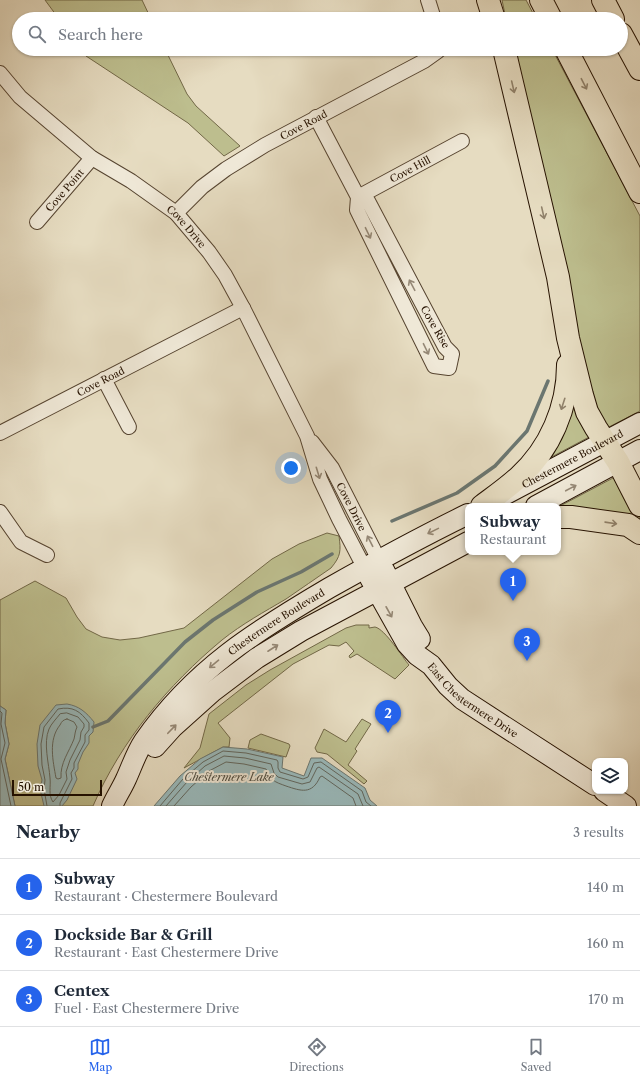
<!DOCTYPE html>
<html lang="en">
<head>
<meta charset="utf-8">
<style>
  :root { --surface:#fff; --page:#f2f2f3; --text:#1f2937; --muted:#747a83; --line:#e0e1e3; --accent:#2563eb }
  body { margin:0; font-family:"Libre Caslon Text",serif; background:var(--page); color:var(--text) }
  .controls { position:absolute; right:12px; bottom:12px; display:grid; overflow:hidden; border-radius:8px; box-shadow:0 1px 3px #0004 }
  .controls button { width:36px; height:36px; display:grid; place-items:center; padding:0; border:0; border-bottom:1px solid var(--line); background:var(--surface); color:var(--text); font:20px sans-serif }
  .scale { position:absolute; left:12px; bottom:10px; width:90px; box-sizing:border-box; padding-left:4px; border:2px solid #261200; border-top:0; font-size:11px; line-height:14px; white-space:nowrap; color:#261200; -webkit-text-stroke:3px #efe8d7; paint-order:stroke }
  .you { position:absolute; left:291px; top:468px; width:14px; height:14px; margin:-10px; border:3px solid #fff; border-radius:50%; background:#1a73e8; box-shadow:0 0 0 6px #1a73e833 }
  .badge { display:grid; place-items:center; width:26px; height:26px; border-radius:50%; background:var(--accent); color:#fff; font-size:13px; font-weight:700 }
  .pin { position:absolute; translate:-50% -33px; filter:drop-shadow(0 1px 2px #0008) }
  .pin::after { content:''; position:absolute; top:21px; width:14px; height:12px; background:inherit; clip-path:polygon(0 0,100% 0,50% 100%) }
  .popup { position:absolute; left:465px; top:503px; width:96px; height:52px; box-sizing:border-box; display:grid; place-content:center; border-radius:8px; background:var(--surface); filter:drop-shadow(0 1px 3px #0005); font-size:13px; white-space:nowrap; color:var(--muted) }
  .popup b { font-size:15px; color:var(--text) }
  .popup::after { content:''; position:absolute; left:50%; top:100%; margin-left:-8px; border:8px solid transparent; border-top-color:var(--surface) }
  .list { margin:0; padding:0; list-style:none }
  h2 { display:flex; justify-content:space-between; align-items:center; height:52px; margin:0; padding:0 16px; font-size:17px }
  h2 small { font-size:13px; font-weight:400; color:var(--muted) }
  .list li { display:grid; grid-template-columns:26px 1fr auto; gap:12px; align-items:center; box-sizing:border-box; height:56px; padding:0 16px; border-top:1px solid var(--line) }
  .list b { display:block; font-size:15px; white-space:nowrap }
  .list p { margin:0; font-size:13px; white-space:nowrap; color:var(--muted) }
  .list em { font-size:13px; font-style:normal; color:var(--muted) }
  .icon { flex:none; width:22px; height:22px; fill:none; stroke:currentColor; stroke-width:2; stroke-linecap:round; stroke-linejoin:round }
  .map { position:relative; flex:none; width:640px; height:806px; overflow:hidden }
  .search { position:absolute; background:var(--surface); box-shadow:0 1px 3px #0004; left:12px; right:12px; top:12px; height:44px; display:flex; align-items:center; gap:10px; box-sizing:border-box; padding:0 14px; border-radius:22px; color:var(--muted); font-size:15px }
  .sheet { height:220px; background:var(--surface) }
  nav { display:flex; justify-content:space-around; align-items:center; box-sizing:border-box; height:56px; border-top:1px solid var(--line); background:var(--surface); font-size:11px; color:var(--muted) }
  nav a { display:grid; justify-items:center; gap:2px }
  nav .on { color:var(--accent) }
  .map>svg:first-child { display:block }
  .green { fill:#bdbe8e; stroke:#726847 }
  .water { fill:#99b9bb; stroke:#6b7670 }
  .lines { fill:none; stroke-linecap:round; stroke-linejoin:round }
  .shore { stroke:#60665e; stroke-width:1 }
  .stream { stroke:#6b7670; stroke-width:3.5 }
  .street-casing { stroke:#564430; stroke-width:16 }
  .secondary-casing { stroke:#261200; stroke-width:22 }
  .highway-casing { stroke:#261200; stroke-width:24 }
  .street { stroke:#efe8d7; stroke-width:14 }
  .secondary { stroke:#efe8d7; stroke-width:20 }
  .highway { stroke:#e6dcc1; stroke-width:22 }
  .oneway { stroke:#90816a }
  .oneway2 { stroke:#958876 }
  .labels { text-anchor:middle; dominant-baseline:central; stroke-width:4; stroke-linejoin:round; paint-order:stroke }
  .street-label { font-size:10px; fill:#261200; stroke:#efe8d7 }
  .water-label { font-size:11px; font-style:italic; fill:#4e4c41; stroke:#efe8d7 }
</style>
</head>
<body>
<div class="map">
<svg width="640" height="806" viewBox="0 0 640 806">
  <rect width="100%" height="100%" fill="#e6dcc1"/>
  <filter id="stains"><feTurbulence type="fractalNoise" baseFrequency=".005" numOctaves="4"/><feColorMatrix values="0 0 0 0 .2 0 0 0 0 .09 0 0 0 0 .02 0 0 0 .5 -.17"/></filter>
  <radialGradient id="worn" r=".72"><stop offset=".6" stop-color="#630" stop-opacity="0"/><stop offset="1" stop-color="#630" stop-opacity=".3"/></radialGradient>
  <g class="green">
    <path d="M 45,0 L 142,0 L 151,19 L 59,19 Z"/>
    <path d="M 502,0 L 526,0 L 536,19 L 506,19 Z"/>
    <path d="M 80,49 L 165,49 L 187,94 L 196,106 L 240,146 L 224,156 L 188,123 L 86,56 Z"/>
    <path d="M 513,49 L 552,49 L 640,216 L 640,411 L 609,427 L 598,417 L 584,374 Z"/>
    <path d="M 572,401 L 591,436 L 544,461 Z"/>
    <path d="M 613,478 L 618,483 L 640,518 L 640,522 L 565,508 L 562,505 Z"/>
    <path d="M 327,533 L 339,536 C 341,551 341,556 331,568 C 316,578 301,589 286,599 C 264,612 242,624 222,640 C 168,685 121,741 93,806 L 15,806 L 5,759 L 9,744 L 5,723 L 6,710 L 0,706 L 0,600 L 35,581 L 66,598 L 77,617 L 86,629 L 102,637 L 120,640 L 139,638 L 184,628 L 272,559 L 299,544 Z"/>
    <path d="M 356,625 L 369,625 L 369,628 C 371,628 373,627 375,627 C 385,629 403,658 409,665 L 395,679 L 357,654 L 350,658 L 349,656 L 354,651 L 346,642 L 339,646 L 329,645 L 293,664 L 218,723 L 230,738 L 229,747 L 223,747 L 184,768 L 200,748 L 209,714 L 246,685 L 270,670 L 346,628 Z"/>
    <path d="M 362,719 L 371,724 L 355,749 L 357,751 L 348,765 L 367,781 L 364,784 L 327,754 L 317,752 L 315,748 L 324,729 L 346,742 Z"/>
    <path d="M 261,734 L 289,744 L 290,746 L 286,757 L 248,748 L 250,740 Z"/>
  </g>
  <g class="water">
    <path d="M 67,704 C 79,706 86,712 94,722 L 93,732 L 89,736 L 89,743 L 83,752 L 78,764 L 78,769 L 75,773 L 77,779 L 67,800 L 62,806 L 44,806 L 40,789 L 42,780 L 38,766 L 37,744 L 40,725 L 56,705 Z"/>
    <path d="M 0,706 L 6,710 L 5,723 L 9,744 L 5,759 L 15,806 L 0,806 Z"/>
    <path d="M 223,747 L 247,749 L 283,757 L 282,768 L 304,776 L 311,758 L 322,758 L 365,788 L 370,800 L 377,806 L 154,806 L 180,776 L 200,759 Z"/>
  </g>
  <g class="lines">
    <g class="shore">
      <path d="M 0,711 L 2,713 L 1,724 L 5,743 L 1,759 L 11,806"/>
      <path d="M 67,713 L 78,717 L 84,724 L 84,727 L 81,732 L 80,740 L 70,760 L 66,772 L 67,779 L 59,795 L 53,802 C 48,795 51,786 50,778 C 49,764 43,743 49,729 C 51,724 57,718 60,714 Z"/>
      <path d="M 67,719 L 74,722 L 77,727 C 75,731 75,735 74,739 C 69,752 60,763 61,778 L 58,779 L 56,778 C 53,761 48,740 60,725 C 62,721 63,720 67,719 Z"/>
      <path d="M 47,806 L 44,789 L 45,780 L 42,765 L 41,744 L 44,727 L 58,709 C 73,706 80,711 89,723 L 89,730 L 85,735 L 85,742 L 74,763 L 74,768 L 71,773 L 72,779 L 60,803 L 60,806"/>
      <path d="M 160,806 L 183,779 L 203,762 L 223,751 L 246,753 L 277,760 L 278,762 L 278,768 L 280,772 L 303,779 L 308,777 L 314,763 L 321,762 L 362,791 L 366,802 L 371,806"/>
      <path d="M 166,806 L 187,782 L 205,766 L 224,756 L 245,758 L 271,764 L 274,773 L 278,777 L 302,784 L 310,782 L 317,768 L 319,767 L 358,794 L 363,806"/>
      <path d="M 174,806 L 191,787 L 209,771 L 226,762 L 244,764 L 266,769 C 268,772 269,776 272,779 C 276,783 281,784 286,786 C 301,791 312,795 320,777 L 322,776 L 353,798 L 356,806"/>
    </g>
    <g class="stream">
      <path d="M 392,521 L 457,493 L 495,466 L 527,431 L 548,381"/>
      <path d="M 93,727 L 108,721 L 185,642 L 213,620 L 257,592 L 301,572 L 332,554"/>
    </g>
    <g class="street-casing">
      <g id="street">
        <path d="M 428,0 L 434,19"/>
        <path id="s1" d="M 0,73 L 20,97 L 92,158 L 131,181 L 176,213 L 209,252 L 225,275 L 243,308 L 307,436 L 320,479 L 339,519 L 364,567"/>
        <path d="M 316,117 L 358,197 L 357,210 L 434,366 L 449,368 L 452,354 L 445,347 L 368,201 L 358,197"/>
        <path id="s2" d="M 358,197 L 462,141"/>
        <path id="s3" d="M 176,213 L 202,187 L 226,169 L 265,145 L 424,61 L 438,51 L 438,49"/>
        <path id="s4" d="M 37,222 L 92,158"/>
        <path d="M 104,379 L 129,427"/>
        <path id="s5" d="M 0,433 L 243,308"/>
        <path id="s6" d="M 312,442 L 332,468 L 379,560"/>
        <path d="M 0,512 L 21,542 L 47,555"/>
      </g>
    </g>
    <g class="secondary-casing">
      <g id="secondary">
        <path id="s7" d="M 506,494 L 640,423"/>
        <path d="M 536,506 L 640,450"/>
        <path d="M 384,570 L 412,626 L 420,639"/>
        <path id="s8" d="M 370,578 L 407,644 L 417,655 L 431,665 L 448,686 L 462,699 L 595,785"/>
        <path d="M 155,747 L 173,727 L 212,692 L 257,658 L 301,631 L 468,542"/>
        <path d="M 604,791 L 626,806"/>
        <path id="s9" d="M 112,806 C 116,797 122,788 126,779 C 132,766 136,753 144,741 C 194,669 256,631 329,588 C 375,562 421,537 468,514"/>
      </g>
    </g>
    <g class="highway-casing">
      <g id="highway">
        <path d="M 488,0 L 494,19"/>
        <path d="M 541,0 L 551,19"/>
        <path d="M 603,0 L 613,19"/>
        <path d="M 621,34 L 640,69"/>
        <path d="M 504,49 L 558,277 L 568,338 L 582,395 L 587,412 L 596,428 L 618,462 L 640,505"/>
        <path d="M 566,49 L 640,192"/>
        <path d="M 482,506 C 494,497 507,488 519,477 C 550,449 568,407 568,365"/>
        <path d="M 558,517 L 571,517 L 628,525 L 640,533"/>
      </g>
    </g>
    <use href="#street" class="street"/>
    <use href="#secondary" class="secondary"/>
    <use href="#highway" class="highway"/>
  </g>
  <defs><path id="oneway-shaft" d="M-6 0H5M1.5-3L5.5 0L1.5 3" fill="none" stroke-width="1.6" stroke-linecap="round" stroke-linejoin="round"/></defs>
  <g class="oneway">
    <use href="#oneway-shaft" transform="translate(584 84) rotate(63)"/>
    <use href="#oneway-shaft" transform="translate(513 87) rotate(77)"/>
    <use href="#oneway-shaft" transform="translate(543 213) rotate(77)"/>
    <use href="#oneway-shaft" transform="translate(563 404) rotate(108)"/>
    <use href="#oneway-shaft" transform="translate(611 523) rotate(8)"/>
  </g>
  <g class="oneway2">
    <use href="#oneway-shaft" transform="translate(368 233) rotate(64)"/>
    <use href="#oneway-shaft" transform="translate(412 285) rotate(-118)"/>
    <use href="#oneway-shaft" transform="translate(426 349) rotate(64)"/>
    <use href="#oneway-shaft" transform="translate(318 473) rotate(73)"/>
    <use href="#oneway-shaft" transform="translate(571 488) rotate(-28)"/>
    <use href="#oneway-shaft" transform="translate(433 531) rotate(154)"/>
    <use href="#oneway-shaft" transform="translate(370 541) rotate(-117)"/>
    <use href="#oneway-shaft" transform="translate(389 612) rotate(61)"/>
    <use href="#oneway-shaft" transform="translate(273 648) rotate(-33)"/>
    <use href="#oneway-shaft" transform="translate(214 664) rotate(140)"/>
    <use href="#oneway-shaft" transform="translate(172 729) rotate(-46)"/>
  </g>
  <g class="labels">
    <g class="street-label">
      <text stroke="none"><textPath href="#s3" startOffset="156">Cove Road</textPath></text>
      <text stroke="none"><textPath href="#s2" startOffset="59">Cove Hill</textPath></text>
      <text stroke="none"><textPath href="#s4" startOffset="42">Cove Point</textPath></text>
      <text stroke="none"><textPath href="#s1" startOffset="243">Cove Drive</textPath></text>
      <text transform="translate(435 327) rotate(60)">Cove Rise</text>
      <text stroke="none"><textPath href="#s5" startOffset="113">Cove Road</textPath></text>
      <text stroke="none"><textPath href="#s7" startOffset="75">Chestermere Boulevard</textPath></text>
      <text stroke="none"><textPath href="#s6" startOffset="76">Cove Drive</textPath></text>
      <text stroke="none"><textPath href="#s9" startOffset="252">Chestermere Boulevard</textPath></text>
      <text stroke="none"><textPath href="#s8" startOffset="163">East Chestermere Drive</textPath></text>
    </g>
    <g class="water-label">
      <text x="229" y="777">Chestermere Lake</text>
    </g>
  </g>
  <rect width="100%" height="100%" filter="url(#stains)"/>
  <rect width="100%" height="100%" fill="url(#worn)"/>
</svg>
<div class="controls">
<button><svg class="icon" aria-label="layers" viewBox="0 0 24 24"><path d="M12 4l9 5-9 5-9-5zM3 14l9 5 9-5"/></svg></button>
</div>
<div class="scale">50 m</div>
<div class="you"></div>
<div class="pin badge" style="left:513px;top:601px">1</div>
<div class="popup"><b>Subway</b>Restaurant</div>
<div class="pin badge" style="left:388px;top:733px">2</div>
<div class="pin badge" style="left:527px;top:661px">3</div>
<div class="search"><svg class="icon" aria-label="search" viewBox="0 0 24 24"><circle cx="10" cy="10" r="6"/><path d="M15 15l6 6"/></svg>Search here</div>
</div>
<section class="sheet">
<h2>Nearby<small>3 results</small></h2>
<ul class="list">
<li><span class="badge">1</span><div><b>Subway</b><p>Restaurant · Chestermere Boulevard</p></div><em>140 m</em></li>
<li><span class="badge">2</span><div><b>Dockside Bar &amp; Grill</b><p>Restaurant · East Chestermere Drive</p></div><em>160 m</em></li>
<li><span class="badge">3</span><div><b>Centex</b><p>Fuel · East Chestermere Drive</p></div><em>170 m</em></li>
</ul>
</section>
<nav>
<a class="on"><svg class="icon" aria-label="map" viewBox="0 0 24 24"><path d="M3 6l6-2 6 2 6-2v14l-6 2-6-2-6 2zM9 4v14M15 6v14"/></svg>Map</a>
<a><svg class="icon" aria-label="directions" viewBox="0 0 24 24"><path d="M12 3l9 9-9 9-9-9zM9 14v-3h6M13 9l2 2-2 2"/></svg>Directions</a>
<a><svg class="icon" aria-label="saved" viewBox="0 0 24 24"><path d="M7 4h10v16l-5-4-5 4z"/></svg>Saved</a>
</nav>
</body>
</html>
